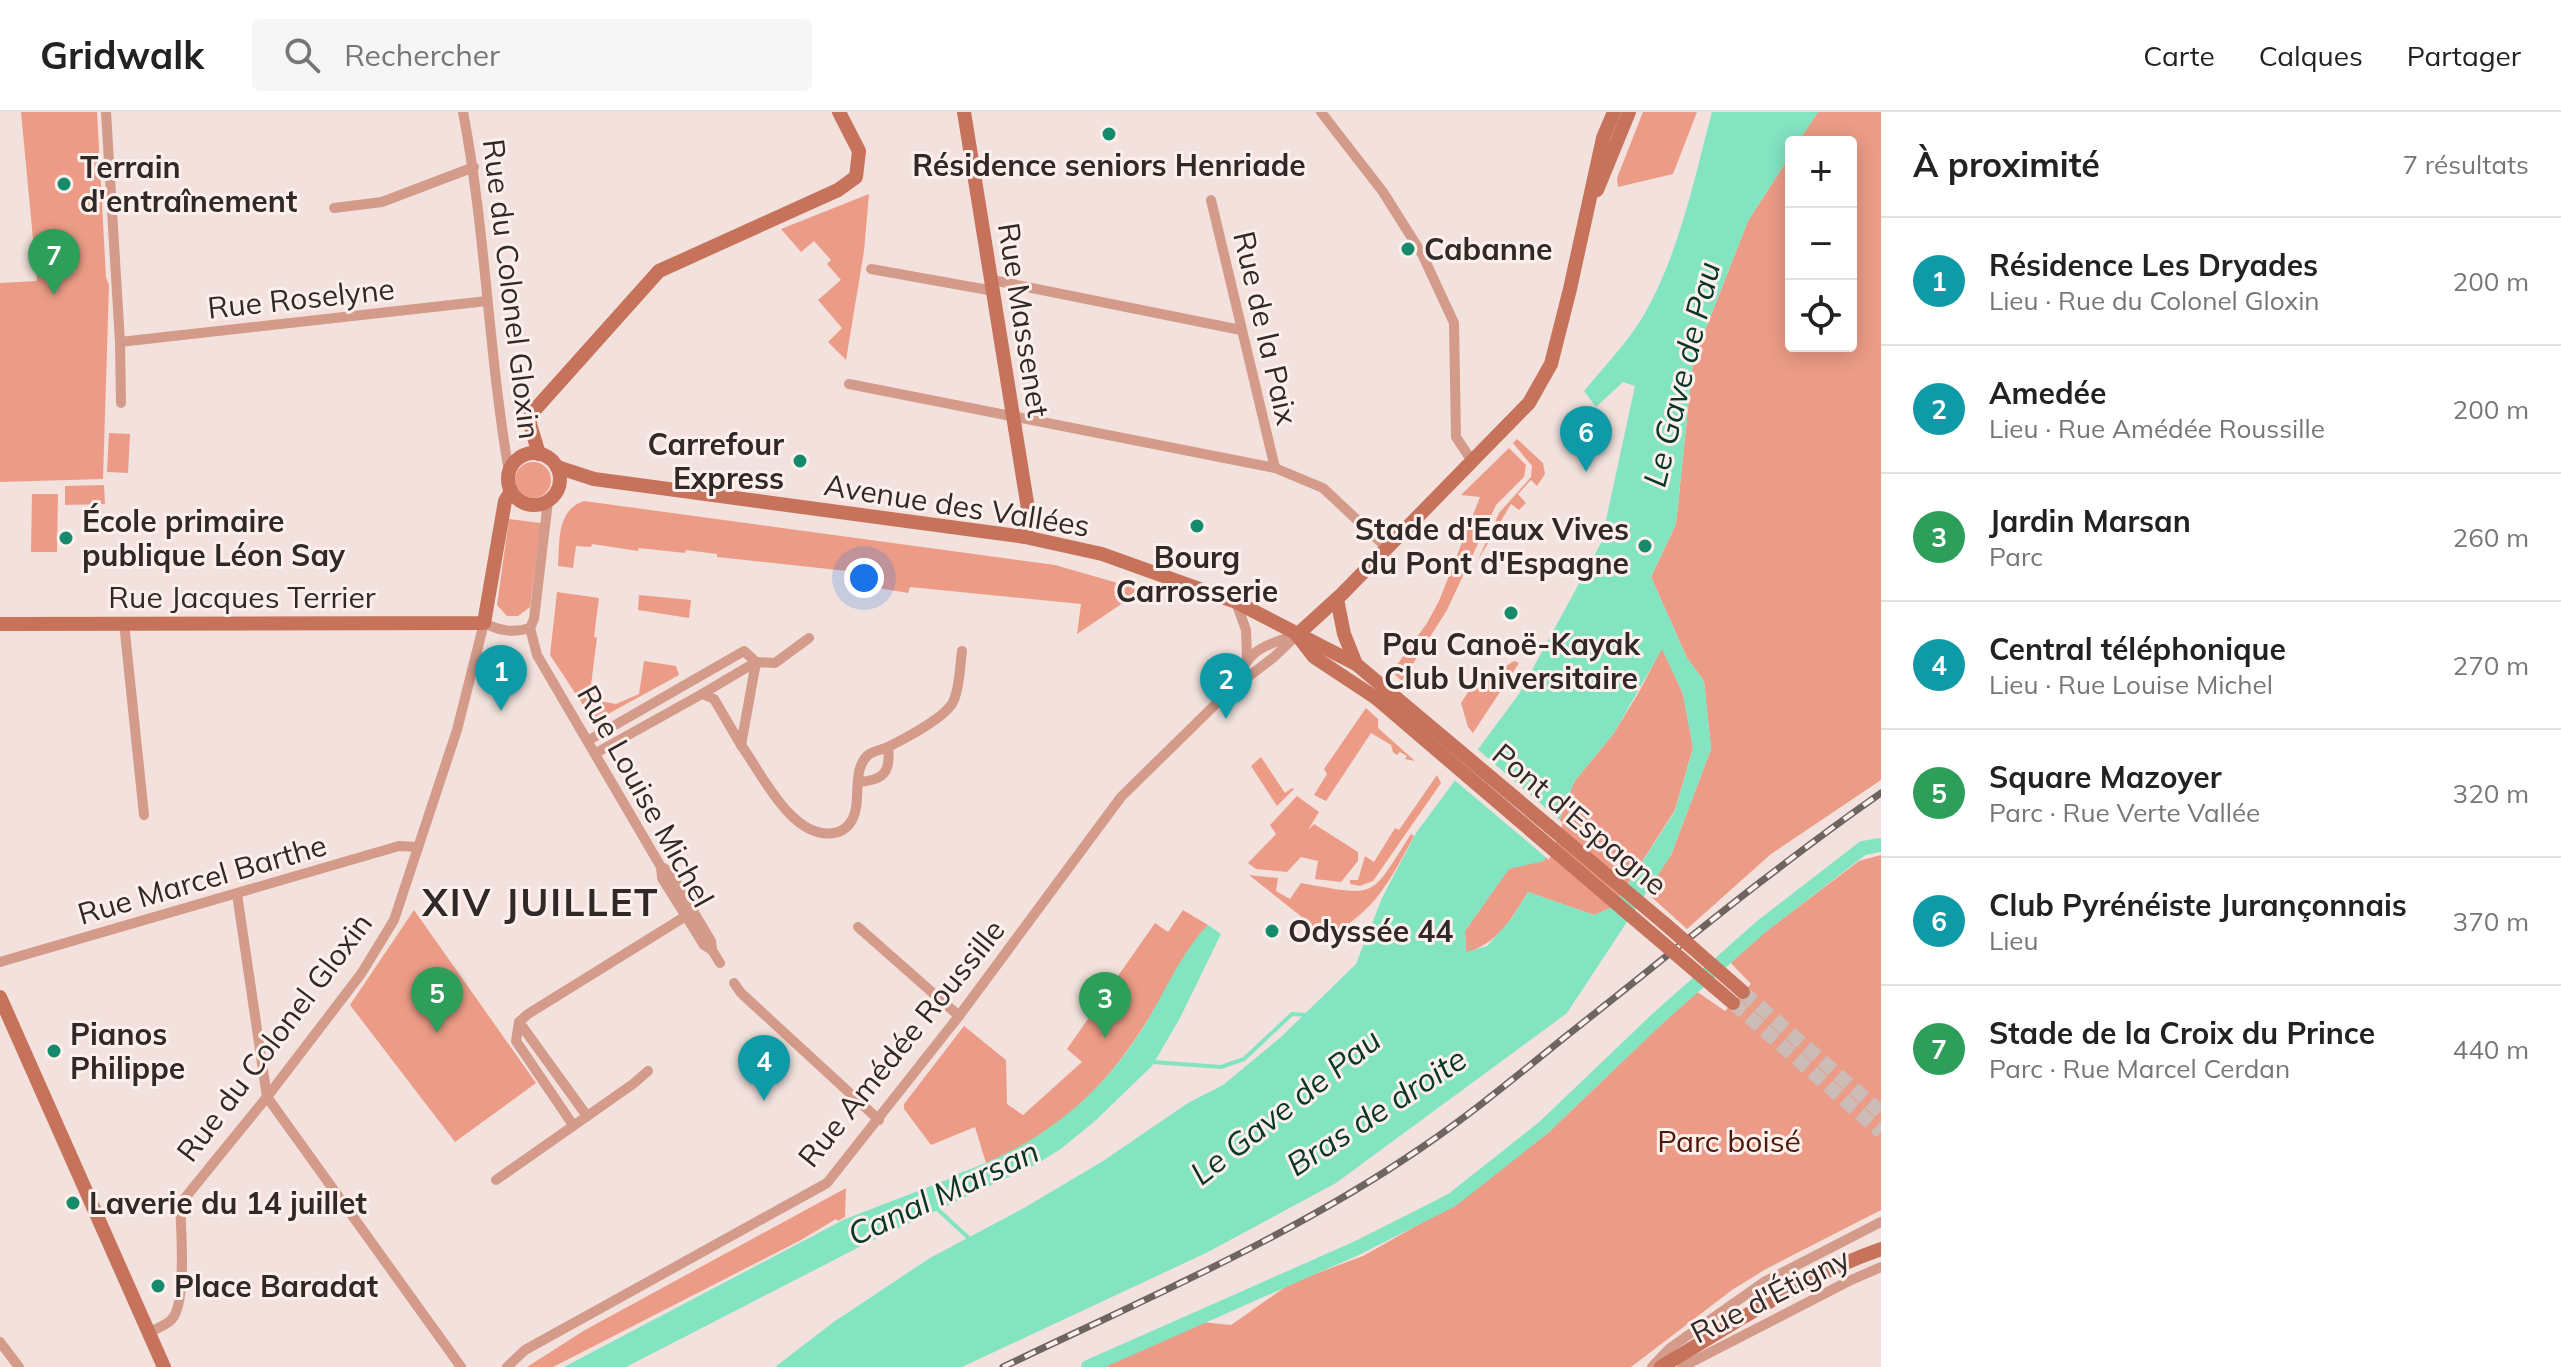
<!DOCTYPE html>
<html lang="fr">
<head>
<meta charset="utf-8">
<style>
  :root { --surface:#fff; --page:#f6f6f6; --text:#222; --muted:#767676; --line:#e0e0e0; --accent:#db2777 }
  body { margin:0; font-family:Mulish,sans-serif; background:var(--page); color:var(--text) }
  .controls { position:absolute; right:24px; top:24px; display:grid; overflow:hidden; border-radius:8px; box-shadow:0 4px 20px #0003 }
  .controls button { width:72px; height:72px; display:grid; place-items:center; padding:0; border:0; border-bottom:2px solid var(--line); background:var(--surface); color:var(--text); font:40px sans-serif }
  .you { position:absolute; left:864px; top:466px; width:28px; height:28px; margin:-20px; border:6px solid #fff; border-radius:50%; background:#1a73e8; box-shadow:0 0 0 12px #1a73e833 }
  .badge { display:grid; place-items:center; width:52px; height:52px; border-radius:50%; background:var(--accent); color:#fff; font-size:26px; font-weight:700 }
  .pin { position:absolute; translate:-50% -66px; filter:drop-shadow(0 2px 4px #0008) }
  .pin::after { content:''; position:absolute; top:42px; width:28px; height:24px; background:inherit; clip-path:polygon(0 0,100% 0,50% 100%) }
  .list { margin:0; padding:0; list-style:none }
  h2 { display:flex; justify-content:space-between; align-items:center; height:104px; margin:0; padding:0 32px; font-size:34px }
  h2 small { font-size:26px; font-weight:400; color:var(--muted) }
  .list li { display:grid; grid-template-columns:52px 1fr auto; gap:24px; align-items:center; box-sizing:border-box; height:128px; padding:0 32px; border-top:2px solid var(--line) }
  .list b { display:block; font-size:30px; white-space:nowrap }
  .list p { margin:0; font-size:26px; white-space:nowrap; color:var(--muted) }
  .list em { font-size:26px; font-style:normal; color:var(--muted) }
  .icon { flex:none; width:44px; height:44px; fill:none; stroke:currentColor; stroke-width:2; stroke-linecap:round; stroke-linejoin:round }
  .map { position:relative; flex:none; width:1881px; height:1255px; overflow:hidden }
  header { display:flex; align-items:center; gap:48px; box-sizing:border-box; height:112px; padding:0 40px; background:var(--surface); border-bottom:2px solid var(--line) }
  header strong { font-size:38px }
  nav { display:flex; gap:44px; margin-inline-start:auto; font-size:28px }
  .search { width:560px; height:72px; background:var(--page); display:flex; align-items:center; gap:20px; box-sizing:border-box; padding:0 28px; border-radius:8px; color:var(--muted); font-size:30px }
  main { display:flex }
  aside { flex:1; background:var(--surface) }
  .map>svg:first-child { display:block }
  .green { fill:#ec9c86 }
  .water { fill:#83e4c2; fill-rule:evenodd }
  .pier { fill:#f2e1dc }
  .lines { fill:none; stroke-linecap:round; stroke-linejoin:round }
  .stream { stroke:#83e4c2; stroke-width:4 }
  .canal { stroke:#83e4c2; stroke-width:14 }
  .secondary-tunnel { stroke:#cbbcb8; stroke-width:14; stroke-dasharray:14 7; stroke-linecap:butt }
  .street { stroke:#d49a8a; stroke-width:10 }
  .secondary { stroke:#c7735c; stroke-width:14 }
  .rail-casing { stroke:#6e6461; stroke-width:7 }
  .rail { stroke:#fdefeb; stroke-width:4; stroke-dasharray:12; stroke-linecap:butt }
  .secondary-bridge { stroke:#c7735c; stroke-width:14 }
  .poi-dot { fill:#168b6c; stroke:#fdefeb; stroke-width:3 }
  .labels { text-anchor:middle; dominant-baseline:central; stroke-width:6; stroke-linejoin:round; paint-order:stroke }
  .poi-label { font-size:30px; font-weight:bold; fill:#302928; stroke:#fdefeb; text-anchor:start }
  .street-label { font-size:30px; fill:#302928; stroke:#fdefeb }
  .park-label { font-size:30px; fill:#4b180a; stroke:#fdefeb }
  .water-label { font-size:32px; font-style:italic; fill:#073528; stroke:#fdefeb }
  .district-label { font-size:38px; font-weight:bold; letter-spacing:2px; fill:#302928; stroke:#fdefeb }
</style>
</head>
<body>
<header>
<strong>Gridwalk</strong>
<div class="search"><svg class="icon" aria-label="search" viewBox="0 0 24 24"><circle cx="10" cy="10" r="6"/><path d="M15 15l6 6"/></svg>Rechercher</div>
<nav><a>Carte</a><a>Calques</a><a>Partager</a></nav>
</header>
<main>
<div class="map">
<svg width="1881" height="1255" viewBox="0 0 1881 1255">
  <rect width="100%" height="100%" fill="#f2e1dc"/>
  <g class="green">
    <path d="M 21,0 L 97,0 L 106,165 L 109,173 L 103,367 L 0,370 L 0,171 L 37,169 Z"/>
    <path d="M 1643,0 L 1697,0 L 1673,62 L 1618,75 L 1617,66 Z"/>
    <path d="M 1818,0 L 1881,0 L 1881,668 L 1771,742 L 1687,817 L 1646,780 L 1671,743 L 1711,637 L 1704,569 L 1687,546 L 1651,465 L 1676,412 L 1693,249 L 1748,109 L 1791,42 L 1791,234 L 1851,234 L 1851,30 L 1798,30 Z"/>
    <path d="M 869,82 L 864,139 L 846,248 L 828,230 L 842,216 L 818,188 L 841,168 L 827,152 L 831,148 L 814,129 L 801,140 L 781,117 Z"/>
    <path d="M 109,321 L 130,322 L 128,361 L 107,360 Z"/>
    <path d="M 1517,327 L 1543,351 L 1545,362 L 1537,374 L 1531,368 L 1518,382 L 1526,391 L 1519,398 L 1511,392 L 1478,448 L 1499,401 L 1531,365 L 1532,354 L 1513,331 Z"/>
    <path d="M 1509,336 L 1526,353 L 1524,365 L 1496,393 L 1447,498 L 1402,569 L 1392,560 L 1427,511 L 1439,489 L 1480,385 L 1461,383 Z"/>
    <circle cx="533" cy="368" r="18"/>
    <path d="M 104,373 L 105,392 L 65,393 L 65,374 Z"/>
    <path d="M 32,382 L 58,382 L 57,440 L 31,440 Z"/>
    <path d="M 584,389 L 1055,453 L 1142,478 L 1077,522 L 1081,492 L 910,475 L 908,481 L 855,472 L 856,460 L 717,445 L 717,442 L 686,438 L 685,441 L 639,436 L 638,439 L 592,432 L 591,435 L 576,434 L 573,456 L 558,454 C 560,430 556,398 584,389 Z"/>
    <path d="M 509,407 L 541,411 L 530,495 L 518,504 L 507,504 L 497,493 Z"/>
    <path d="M 557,480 L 599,486 L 594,525 L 597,526 L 591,573 L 595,574 L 593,588 L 616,592 L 639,582 L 644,549 L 676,554 L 679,563 L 599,607 L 591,605 L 550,543 Z"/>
    <path d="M 639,483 L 691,488 L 689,506 L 638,498 Z"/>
    <path d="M 1662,536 L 1683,582 L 1693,636 L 1675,698 L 1613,795 L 1594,803 L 1528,780 C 1510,809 1499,830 1466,841 L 1465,819 L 1509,756 L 1544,749 L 1574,670 L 1614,621 L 1639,580 Z"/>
    <path d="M 1514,549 L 1519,551 L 1473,621 L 1468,615 L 1461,591 L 1474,571 L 1498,567 L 1503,556 Z"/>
    <path d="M 1366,596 L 1378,607 L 1378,616 L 1415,649 L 1405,647 L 1407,644 L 1400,640 L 1397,643 L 1393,640 L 1391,633 L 1371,621 L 1326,689 L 1314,683 L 1327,662 L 1324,657 Z"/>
    <path d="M 1261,645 L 1285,681 L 1292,676 L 1294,677 L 1277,694 L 1251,654 Z"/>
    <path d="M 1437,663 L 1441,671 L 1373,769 L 1360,774 L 1350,772 L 1350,768 L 1358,768 L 1365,744 L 1374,750 L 1395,716 L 1399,718 Z"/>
    <path d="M 1297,684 L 1319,700 L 1308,718 L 1314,712 L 1358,740 L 1358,749 L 1341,770 L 1315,767 L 1318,749 L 1301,745 L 1287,760 L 1256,757 L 1248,751 L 1276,722 L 1270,713 Z"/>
    <path d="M 1411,722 L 1414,724 C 1389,770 1376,799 1327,825 L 1249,763 L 1278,766 L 1276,779 L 1290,787 L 1301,771 C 1379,785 1369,787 1411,722 Z"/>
    <path d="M 1881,743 L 1881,1098 L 1766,1157 L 1732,1178 L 1631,1255 L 1100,1255 L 1201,1210 L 1231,1213 L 1291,1171 L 1363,1144 L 1455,1092 L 1548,1021 L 1696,879 L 1725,899 L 1751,872 L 1728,848 L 1859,749 Z"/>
    <path d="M 414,798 L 536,971 L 455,1030 L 350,893 Z"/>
    <path d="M 1183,798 L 1208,813 C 1185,837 1172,867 1155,896 C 1112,968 1065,1019 986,1051 L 975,1015 L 931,1033 L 904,997 L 904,992 L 964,914 L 1006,948 L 1007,992 L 1023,1003 L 1082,950 L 1067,937 L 1155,811 L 1168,820 Z"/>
    <path d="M 846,1076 L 845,1105 L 838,1109 L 836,1107 L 801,1128 L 553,1255 L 527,1255 L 585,1218 Z"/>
  </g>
  <g class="water">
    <path d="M 1712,0 L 1818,0 L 1798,30 L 1791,30 L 1791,42 L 1748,109 L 1693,249 L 1676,412 L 1651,465 L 1687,546 L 1704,569 L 1711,637 L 1671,743 L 1567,901 L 1336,1071 L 1206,1141 L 962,1255 L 775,1255 L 835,1209 L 930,1146 L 1024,1096 L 1103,1049 L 1188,991 L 1223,973 L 1281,925 L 1356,852 L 1382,786 L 1416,721 L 1519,582 L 1601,431 L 1635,274 L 1623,270 L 1596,295 L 1584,279 C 1602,257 1623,235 1639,211 C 1678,148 1693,71 1712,0 ZM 1662,537 L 1683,582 L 1693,636 L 1675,699 L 1613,795 L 1594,803 L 1528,780 L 1512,806 L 1487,834 L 1466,840 L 1465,819 L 1509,757 L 1544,749 L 1574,670 L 1614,621 Z"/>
    <path d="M 1208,813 L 1221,822 L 1180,906 L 1152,954 L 1095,1009 L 1062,1036 L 1037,1052 L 869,1130 L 626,1255 L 564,1255 L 843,1108 L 949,1067 L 953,1068 L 954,1063 C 1038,1035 1100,986 1146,911 C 1166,878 1181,841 1208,813 Z"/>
  </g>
  <path class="pier" d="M 1475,635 L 1563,711 L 1549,748 L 1452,666 Z"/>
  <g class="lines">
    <g class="stream">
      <path d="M 1153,950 L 1221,955 L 1244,947 L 1292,902 L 1309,903"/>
      <path d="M 934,1094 L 972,1129"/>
    </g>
    <path class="canal" d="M 1088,1255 L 1357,1136 L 1452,1088 L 1543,1016 L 1656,908 L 1762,814 L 1863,736 L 1881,733"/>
    <g class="secondary-tunnel">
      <path d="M 1743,880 L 1881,1000"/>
      <path d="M 1733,891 L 1881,1020"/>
    </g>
    <g class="street">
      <path d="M 106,0 L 120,230 L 121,291"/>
      <path d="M 463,0 C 486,119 488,240 509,360"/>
      <path d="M 1321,0 L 1383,80 L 1422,142 L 1454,211 L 1456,325 L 1472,349"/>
      <path d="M 1211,88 L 1275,356"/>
      <path d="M 334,96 L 382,90 L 474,55"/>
      <path d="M 871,157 L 994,179"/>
      <path d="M 992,168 L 1241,218"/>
      <path d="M 120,230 L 487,189"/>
      <path d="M 849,272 L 1275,356 L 1323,376 L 1387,436"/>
      <path d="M 1236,490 L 1246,518 L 1247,546"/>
      <path d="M 124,511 L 144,703"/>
      <path d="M 530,516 L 537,543 L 661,755 L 662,766 L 704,833 L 712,838 L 720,851"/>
      <path d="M 1229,576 C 1250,542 1254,535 1294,524"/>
      <path d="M 702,582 L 756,550 L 775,551 L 809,526"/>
      <path d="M 589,628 L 744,539 L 756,550 L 741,633 L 714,587 L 702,582 L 596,641"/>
      <path d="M 741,633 C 762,662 792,728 834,721 C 847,719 854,708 856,696 C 859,678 854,656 868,643 C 874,638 883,638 890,634 C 906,626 948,604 954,588 C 960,573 960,554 962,539"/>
      <path d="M 859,670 C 884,668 891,660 888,635"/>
      <path d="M 661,755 L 669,759 L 711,829 L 712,838"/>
      <path d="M 237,782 L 267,985 L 461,1255"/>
      <path d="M 858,815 L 959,904"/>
      <path d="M 0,850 L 399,734 L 418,735"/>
      <path d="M 734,871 L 741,881 L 879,1008"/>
      <path d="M 519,910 L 587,1004"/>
      <path d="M 573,1013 L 516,929 L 519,910 L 528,902 L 694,799"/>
      <path d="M 496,1068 L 633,972 L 648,959"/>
      <path d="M 150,1220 C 157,1216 167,1213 172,1207 C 187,1191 181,1115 180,1092 L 267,985 L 361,862 L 394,808 L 457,618 L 484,511 C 500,519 513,521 530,516 L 534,507 L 548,389"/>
      <path d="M 0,1230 L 19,1255"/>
      <path d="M 507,1255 L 525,1238 L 827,1071 L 959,904 L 1121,685 L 1226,582 L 1274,545 L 1297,523"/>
      <path d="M 1652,1255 L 1670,1236 L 1764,1170 L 1881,1110"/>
      <path d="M 1682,1255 L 1849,1169 L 1881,1155"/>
    </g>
    <g class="secondary">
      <path d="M 964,0 L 1029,403 L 1025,425"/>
      <path d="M 1597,78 L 1629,0"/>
      <circle cx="534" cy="367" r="26"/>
      <path d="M 539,342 L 530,312 L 531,302 L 659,159 L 838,78 L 856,65 L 859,39 L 839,0"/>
      <path d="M 557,355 L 594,367 L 1025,425 L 1102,442 L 1236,490 L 1356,552 L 1664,811"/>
      <path d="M 1337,487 L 1344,522 L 1356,552"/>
      <path d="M 0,512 L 484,511 L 505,389 L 511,379"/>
      <path d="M 1297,523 L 1342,482 L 1529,291 L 1551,252 L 1570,177 L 1603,26 L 1614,0"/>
      <path d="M 1297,523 L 1314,545 L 1376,586"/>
      <path d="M 0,885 L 164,1255"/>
      <path d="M 1661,1255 C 1732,1213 1803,1164 1881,1137"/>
    </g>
    <g class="rail-casing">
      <path id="rail" d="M 1003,1255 C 1145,1187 1291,1125 1421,1036 C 1471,1002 1518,963 1565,925 C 1669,843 1772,757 1881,681"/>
    </g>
    <use href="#rail" class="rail"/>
    <g class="secondary-bridge">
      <path d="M 1376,586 L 1733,891"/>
      <path d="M 1664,811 L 1743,880"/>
    </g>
  </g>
  <g class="poi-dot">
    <circle cx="1109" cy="22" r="8"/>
    <circle cx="64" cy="72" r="8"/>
    <circle cx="1408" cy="137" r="8"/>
    <circle cx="800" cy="349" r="8"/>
    <circle cx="1197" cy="414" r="8"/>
    <circle cx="66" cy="426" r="8"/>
    <circle cx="1645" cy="434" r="8"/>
    <circle cx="1511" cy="501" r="8"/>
    <circle cx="1272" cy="819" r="8"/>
    <circle cx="54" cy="939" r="8"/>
    <circle cx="73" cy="1091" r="8"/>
    <circle cx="158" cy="1174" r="8"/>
  </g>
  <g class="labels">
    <g class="poi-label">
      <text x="1109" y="53" text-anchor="middle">Résidence seniors Henriade</text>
      <text x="80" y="55">Terrain<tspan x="80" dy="34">d'entraînement</tspan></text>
      <text x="1424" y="137">Cabanne</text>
      <text x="784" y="332" text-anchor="end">Carrefour<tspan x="784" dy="34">Express</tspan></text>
      <text x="82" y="409">École primaire<tspan x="82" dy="34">publique Léon Say</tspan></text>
      <text x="1629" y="417" text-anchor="end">Stade d'Eaux Vives<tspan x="1629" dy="34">du Pont d'Espagne</tspan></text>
      <text x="1197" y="445" text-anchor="middle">Bourg<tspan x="1197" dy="34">Carrosserie</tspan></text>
      <text x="1511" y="532" text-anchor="middle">Pau Canoë-Kayak<tspan x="1511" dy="34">Club Universitaire</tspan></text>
      <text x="1288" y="819">Odyssée 44</text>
      <text x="70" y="922">Pianos<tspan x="70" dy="34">Philippe</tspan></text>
      <text x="89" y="1091">Laverie du 14 juillet</text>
      <text x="174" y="1174">Place Baradat</text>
    </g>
    <g class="street-label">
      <text transform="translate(512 177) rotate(83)">Rue du Colonel Gloxin</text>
      <text transform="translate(301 186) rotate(-6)">Rue Roselyne</text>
      <text transform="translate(1024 208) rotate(81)">Rue Massenet</text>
      <text transform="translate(1266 216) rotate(77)">Rue de la Paix</text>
      <text transform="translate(957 393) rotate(9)">Avenue des Vallées</text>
      <text x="242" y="485">Rue Jacques Terrier</text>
      <text transform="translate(646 684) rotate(61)">Rue Louise Michel</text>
      <text transform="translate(1580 707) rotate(40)">Pont d'Espagne</text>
      <text transform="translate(202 767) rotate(-16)">Rue Marcel Barthe</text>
      <text transform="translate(274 925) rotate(-53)">Rue du Colonel Gloxin</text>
      <text transform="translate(901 931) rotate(-51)">Rue Amédée Roussille</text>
      <text transform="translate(1770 1183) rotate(-27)">Rue d'Étigny</text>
    </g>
    <g class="park-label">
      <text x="1729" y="1029">Parc boisé</text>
    </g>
    <g class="water-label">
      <text transform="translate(1681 262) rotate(-76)">Le Gave de Pau</text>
      <text transform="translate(1285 994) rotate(-38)">Le Gave de Pau</text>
      <text transform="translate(1376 999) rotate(-33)">Bras de droite</text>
      <text transform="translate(943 1080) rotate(-25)">Canal Marsan</text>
    </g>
    <g class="district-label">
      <text x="541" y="790">XIV JUILLET</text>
    </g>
  </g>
</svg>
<div class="controls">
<button>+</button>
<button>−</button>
<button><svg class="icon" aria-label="locate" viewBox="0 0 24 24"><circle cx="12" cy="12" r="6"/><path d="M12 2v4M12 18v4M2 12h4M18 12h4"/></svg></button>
</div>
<div class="you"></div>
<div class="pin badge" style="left:501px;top:599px;background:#0f9aa8">1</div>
<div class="pin badge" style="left:1226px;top:607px;background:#0f9aa8">2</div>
<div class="pin badge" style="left:1105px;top:926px;background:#2e9e5b">3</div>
<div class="pin badge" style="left:764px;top:989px;background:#0f9aa8">4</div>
<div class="pin badge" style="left:437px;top:921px;background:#2e9e5b">5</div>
<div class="pin badge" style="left:1586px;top:360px;background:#0f9aa8">6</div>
<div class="pin badge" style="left:54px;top:183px;background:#2e9e5b">7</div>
</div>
<aside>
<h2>À proximité<small>7 résultats</small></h2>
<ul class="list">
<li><span class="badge" style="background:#0f9aa8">1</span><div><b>Résidence Les Dryades</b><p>Lieu · Rue du Colonel Gloxin</p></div><em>200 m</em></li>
<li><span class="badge" style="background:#0f9aa8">2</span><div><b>Amedée</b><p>Lieu · Rue Amédée Roussille</p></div><em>200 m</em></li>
<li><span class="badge" style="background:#2e9e5b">3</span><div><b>Jardin Marsan</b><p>Parc</p></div><em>260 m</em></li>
<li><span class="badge" style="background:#0f9aa8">4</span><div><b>Central téléphonique</b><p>Lieu · Rue Louise Michel</p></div><em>270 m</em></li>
<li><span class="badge" style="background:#2e9e5b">5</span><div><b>Square Mazoyer</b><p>Parc · Rue Verte Vallée</p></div><em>320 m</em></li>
<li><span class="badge" style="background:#0f9aa8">6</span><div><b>Club Pyrénéiste Jurançonnais</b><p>Lieu</p></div><em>370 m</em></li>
<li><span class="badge" style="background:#2e9e5b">7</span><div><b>Stade de la Croix du Prince</b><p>Parc · Rue Marcel Cerdan</p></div><em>440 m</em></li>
</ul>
</aside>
</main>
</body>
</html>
